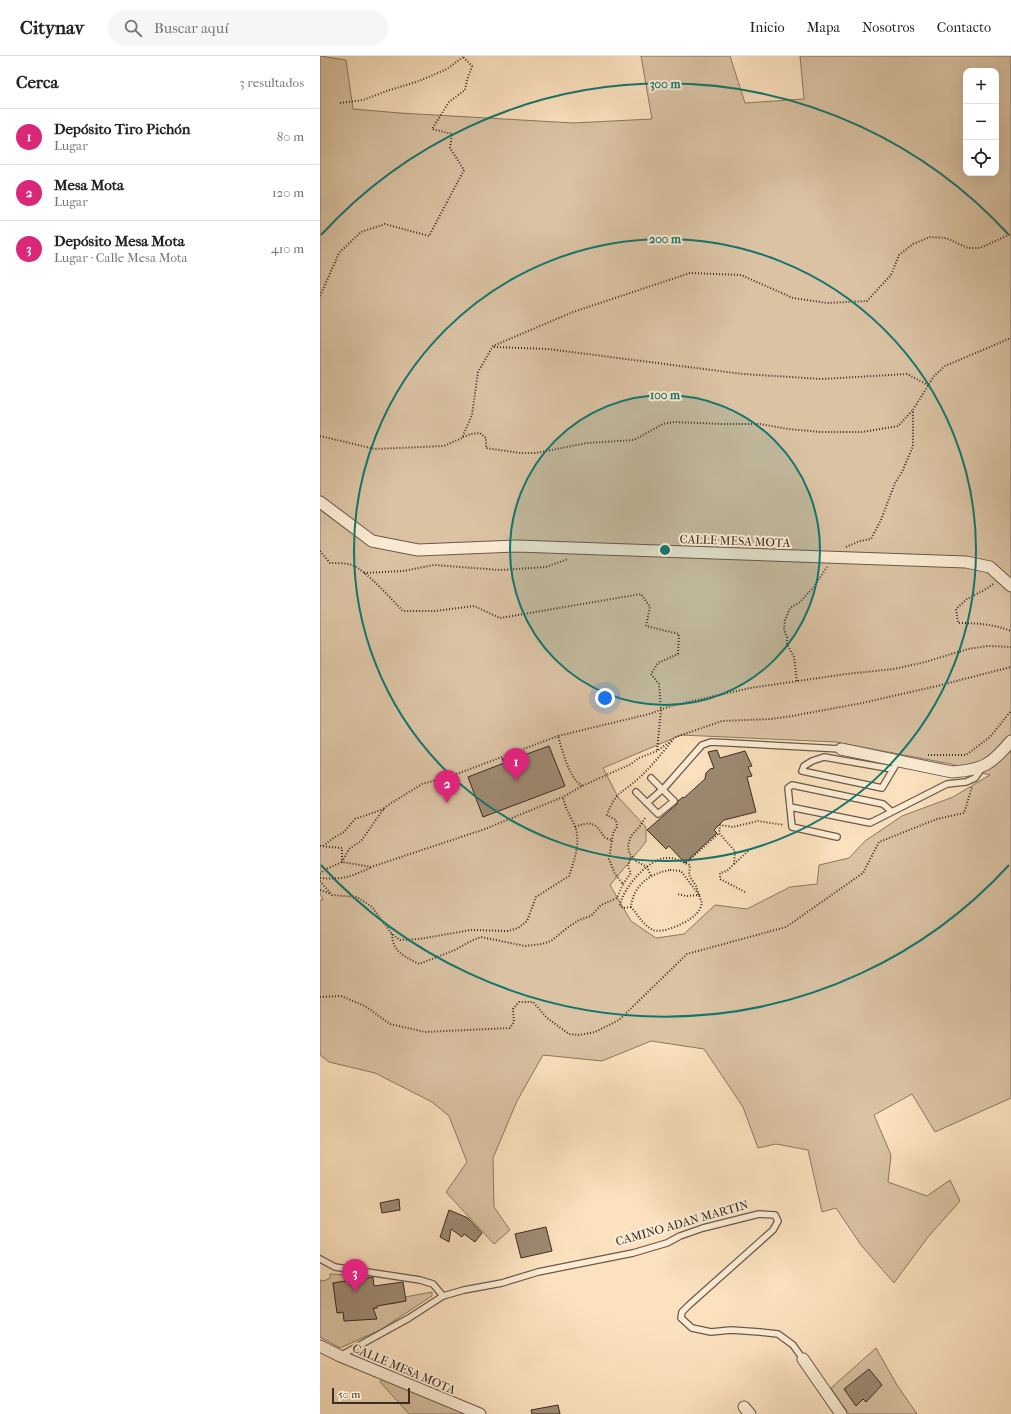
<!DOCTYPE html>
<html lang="es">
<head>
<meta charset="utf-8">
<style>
  :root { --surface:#fff; --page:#f6f6f6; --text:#222; --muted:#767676; --line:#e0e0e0; --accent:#db2777 }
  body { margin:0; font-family:"IM FELL French Canon",serif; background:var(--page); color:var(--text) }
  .controls { position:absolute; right:12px; top:12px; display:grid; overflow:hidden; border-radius:8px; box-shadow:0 4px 16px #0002 }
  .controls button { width:36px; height:36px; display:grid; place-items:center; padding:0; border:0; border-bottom:1px solid var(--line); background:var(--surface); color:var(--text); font:20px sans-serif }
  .scale { position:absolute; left:12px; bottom:10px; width:78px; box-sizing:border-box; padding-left:4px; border:2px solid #392c22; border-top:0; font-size:11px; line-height:14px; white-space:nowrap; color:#392c22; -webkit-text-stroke:3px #fcecd5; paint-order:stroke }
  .you { position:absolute; left:285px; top:642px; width:14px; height:14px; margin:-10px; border:3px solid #fff; border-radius:50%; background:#1a73e8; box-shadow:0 0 0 6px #1a73e833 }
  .badge { display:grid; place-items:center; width:26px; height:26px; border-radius:50%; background:var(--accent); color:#fff; font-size:13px; font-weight:700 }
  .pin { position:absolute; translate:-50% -33px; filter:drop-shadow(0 1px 2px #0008) }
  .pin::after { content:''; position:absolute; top:21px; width:14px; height:12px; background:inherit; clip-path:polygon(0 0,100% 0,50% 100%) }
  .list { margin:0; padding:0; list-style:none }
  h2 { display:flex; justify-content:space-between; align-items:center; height:52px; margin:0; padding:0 16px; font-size:17px }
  h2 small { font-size:13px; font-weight:400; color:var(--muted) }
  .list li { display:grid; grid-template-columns:26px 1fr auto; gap:12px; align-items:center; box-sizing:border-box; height:56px; padding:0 16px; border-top:1px solid var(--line) }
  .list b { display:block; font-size:15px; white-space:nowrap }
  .list p { margin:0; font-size:13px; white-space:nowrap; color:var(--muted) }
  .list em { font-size:13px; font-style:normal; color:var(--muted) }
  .icon { flex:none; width:22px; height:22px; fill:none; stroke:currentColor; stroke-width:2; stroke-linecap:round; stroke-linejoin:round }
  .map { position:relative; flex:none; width:691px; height:1358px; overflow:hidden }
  header { display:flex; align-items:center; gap:24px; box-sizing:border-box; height:56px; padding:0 20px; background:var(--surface); border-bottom:1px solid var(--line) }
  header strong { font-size:19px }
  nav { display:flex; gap:22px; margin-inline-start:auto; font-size:14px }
  .search { width:280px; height:36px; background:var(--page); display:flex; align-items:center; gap:10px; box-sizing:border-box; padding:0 14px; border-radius:22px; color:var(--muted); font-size:15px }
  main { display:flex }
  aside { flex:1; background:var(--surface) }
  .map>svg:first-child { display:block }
  .green { fill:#dac2a3; stroke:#8a7762; fill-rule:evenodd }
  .building { fill:#9e8a73; stroke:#392c22 }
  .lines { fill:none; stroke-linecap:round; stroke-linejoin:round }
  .lane-casing { stroke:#6a5949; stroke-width:8 }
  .street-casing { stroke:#6a5949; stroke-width:13 }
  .path { stroke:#392c22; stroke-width:2; stroke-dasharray:1 2; stroke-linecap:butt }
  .lane { stroke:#fcecd5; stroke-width:5.5 }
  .street { stroke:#fcecd5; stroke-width:11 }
  .ring { fill:none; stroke:#0f766e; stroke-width:2 }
  .labels { text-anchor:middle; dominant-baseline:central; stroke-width:4; stroke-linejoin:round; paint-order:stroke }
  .street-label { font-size:12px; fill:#392c22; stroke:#fcecd5 }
  .centre { fill:#0f766e; stroke:#fcecd5; stroke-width:2 }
  .ring-label { font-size:12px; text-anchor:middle; font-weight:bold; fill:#0f766e; stroke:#fcecd5; stroke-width:4; stroke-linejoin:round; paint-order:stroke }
</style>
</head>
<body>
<header>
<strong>Citynav</strong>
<div class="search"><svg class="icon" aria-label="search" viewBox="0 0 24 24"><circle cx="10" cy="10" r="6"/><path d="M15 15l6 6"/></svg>Buscar aquí</div>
<nav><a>Inicio</a><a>Mapa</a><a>Nosotros</a><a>Contacto</a></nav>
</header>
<main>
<aside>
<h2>Cerca<small>3 resultados</small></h2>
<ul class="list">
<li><span class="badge">1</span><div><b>Depósito Tiro Pichón</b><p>Lugar</p></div><em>80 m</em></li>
<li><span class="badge">2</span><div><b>Mesa Mota</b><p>Lugar</p></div><em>120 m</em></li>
<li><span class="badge">3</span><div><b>Depósito Mesa Mota</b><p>Lugar · Calle Mesa Mota</p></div><em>410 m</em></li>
</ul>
</aside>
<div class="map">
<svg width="691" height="1358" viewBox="0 0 691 1358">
  <rect width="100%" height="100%" fill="#fbe1be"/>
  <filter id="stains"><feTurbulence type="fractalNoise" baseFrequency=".005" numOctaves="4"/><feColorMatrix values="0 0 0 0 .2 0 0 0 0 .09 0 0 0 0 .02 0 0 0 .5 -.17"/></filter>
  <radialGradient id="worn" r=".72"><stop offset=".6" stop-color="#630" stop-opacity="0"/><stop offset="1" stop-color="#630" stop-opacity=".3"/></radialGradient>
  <g class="green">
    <path d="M 0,0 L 26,4 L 33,53 L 80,57 L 253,67 L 332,63 L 321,0 L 410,0 L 425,47 L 484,43 L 480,0 L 691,0 L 691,1042 L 615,1076 L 592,1038 L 554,1059 L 571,1099 L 568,1126 L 607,1140 L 630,1124 L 640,1145 L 608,1181 L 574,1227 L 541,1189 L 516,1152 L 502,1156 L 488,1094 L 456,1088 L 438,1092 L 423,1051 L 384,993 L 331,985 L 282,1005 L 223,999 L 197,1045 L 173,1102 L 174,1151 L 190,1174 L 174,1188 L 126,1136 L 147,1106 L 129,1060 L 112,1046 L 55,1017 L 9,1006 L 0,999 L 0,844 L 3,844 L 0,838 ZM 646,15 L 676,15 L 676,117 L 646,117 ZM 361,679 L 516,686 L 631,708 L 670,719 L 633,741 L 582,760 L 545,785 L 529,802 L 499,809 L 497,828 L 470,831 L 427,853 L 395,849 L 364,878 L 336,882 L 311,865 L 290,829 L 326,786 L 326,771 L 298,741 L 283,712 Z"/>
    <path d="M 10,1218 L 33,1219 L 32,1224 L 13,1227 L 18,1257 L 57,1252 L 56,1245 L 68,1232 L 71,1248 L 86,1245 L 85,1241 L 112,1236 L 112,1240 L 60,1274 L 20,1292 L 0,1281 L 0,1224 L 4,1225 L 10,1222 Z"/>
    <path d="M 556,1292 L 577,1329 L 597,1358 L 529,1358 L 511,1332 Z"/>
    <path d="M 62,1323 L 146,1358 L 89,1358 L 60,1326 Z"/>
  </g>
  <g class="building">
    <path d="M 229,690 L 245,730 L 163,761 L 148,721 L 184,707 L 182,703 L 192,700 L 193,703 Z"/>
    <path d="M 397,694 L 400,702 L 425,695 L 432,710 L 428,711 L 432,720 L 427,721 L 436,756 L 404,764 L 394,774 L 397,777 L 365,807 L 349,790 L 346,793 L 327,774 L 357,748 L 358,745 L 363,741 L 364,742 L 385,723 L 386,717 L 390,713 L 394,712 L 388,696 Z"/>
    <path d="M 79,1143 L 80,1154 L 62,1157 L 60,1147 Z"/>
    <path d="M 129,1154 L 148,1162 L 162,1177 L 155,1186 L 144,1178 L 142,1181 L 131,1173 L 129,1186 L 120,1181 Z"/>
    <path d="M 226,1171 L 232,1195 L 201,1202 L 195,1178 Z"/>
    <path d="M 53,1221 L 54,1230 L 83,1226 L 86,1245 L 57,1250 L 57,1252 L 53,1252 L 57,1263 L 24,1265 L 23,1256 L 17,1257 L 13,1227 Z"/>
    <path d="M 549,1313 L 562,1329 L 546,1346 L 543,1343 L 536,1350 L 524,1333 Z"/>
    <path d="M 238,1349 L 240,1358 L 212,1358 L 211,1354 Z"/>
  </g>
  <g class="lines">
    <g class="lane-casing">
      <g id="lane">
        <path d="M 572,713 L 504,701 L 492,705 L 484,710 L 482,715 L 562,732 L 578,705"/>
        <path d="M 316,736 L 338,758 L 354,745 L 331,722"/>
        <path d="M 327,747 L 345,731 L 382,689 L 391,686 L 521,693"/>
        <path d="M 470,751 L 472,771 L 517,781"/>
        <path d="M 571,755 L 563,748 L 472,729 L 468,732 L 470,751 L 550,767 L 627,728 L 646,726 L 655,722 L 662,712"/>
        <path d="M 0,1203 L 15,1211 L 100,1224 L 113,1228 L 123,1240"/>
        <path d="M 20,1300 L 89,1262 L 123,1240 L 144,1234 L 182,1227 L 218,1216 L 313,1197 L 347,1187 L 360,1180 L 383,1172 L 439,1158 L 455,1159 L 458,1165 L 453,1174 L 369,1249 L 362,1256 L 361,1262 L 372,1272 L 391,1276 L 411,1274 L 440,1276 L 458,1278 L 473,1289 L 483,1303"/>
      </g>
    </g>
    <g class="street-casing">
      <g id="street">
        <path d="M 0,446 L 52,485 L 98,494 L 197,490 L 646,506 L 670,511 L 691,530"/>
        <path d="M 521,693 L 632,716 C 663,714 672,708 691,685"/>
        <path d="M 0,1290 L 20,1300 L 160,1358"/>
        <path d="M 483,1303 L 521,1358"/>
        <path d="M 424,1351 L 430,1358"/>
      </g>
    </g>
    <g class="path">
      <path d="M 20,47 L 43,44 L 67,35 L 99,25 L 127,13 L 143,1"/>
      <path d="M 0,240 L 19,197 L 41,176 L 65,168 L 109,180 L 144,114 L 130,92 L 132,78 L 112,73 L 129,46 L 145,34 L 147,24 L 152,10 L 143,1"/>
      <path d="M 174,291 L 228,293 L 423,318 L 502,323 L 587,318 L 608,329"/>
      <path d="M 0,380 L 55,393 L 124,390 L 142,382 L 152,359 L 158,316 L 173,290 L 253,256 L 370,217 L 421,219 L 473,242 L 507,247 L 547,245 L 571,219 L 579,199 L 593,188 L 610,181 L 626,182 L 648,192 L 660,192 L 691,178"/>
      <path d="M 143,381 L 151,378 L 160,377 L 166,382 L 166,392 L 200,397 L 216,397 L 267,387 L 314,384 L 343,368 L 354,366 L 402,368 L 440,368 L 468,373 L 501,376 L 542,376 L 578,370 L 593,354"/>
      <path d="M 526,491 L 540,485 L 551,483 L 561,464 L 575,427 L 582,416 L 593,390 L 593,354 L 614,320 L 625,310 L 691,282"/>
      <path d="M 0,495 L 10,507 C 17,507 26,507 32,509 C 47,515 71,543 83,555 L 115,555 L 154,550 L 180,562 L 321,538 L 330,551 L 326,570 L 359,578 L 358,598 L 338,607 L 331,618 L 339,628 L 341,654 L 337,695"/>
      <path d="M 44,517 L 83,515 L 114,509 L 180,514 L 226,511 L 248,503"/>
      <path d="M 673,528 L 666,533 L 647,543 L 636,553 L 638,567 C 657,567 673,568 691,575"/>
      <path d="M 477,625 L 474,601 L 467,588 L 467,581 L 464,574 L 465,564 L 470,552 L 479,547 L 493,532 L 507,511"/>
      <path d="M 608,699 L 646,699 L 670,681 L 691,655"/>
      <path d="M 262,730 C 248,720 243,696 238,680 L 329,658 L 351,650 L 430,632 L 526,618 L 574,613 L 605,606 L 648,593 L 668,590 L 691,591"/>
      <path d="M 325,762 L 320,770 L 311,780 L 308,789 L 309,797 L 316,805 L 327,811 L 331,820"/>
      <path d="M 255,771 C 270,765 276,766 284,781 L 293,785"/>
      <path d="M 0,790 L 22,792 L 22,804"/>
      <path d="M 3,790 L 12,783 L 24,776 L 35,763 L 64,753"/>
      <path d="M 22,806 L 29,793 L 41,785 L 65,751 L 102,728 L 134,719 L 238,680"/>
      <path d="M 366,807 L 399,777"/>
      <path d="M 414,808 L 428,795"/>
      <path d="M 350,814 L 361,815 L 379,839 L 382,847 C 381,852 378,857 374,860 C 366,867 343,878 333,874 C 323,869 318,859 311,851 C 313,830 330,817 350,814 Z"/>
      <path d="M 0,818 L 4,814 L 22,806 L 51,811 L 165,773 L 243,741 L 262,730 L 311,708 L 319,702 L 337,695 L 356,681 L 402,665 L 451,663 L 472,660 L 542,647 L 617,630 L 691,611"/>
      <path d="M 0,822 C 24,824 29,821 50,812"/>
      <path d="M 0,825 L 12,839 L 37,841 L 52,851 L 72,878 L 80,884 L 99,883 L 151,874 L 188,875 L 198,872 L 207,865 L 216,841 L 249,820 C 254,805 260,789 256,773 C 252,762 245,753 243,741"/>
      <path d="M 303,828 L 311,817 L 308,811 L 311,799"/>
      <path d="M 0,834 L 11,838"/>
      <path d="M 425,836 L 400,823 L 400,817 L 407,815 L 414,808 L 415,795 L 399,777 L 400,769 L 413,771 L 438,765 L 464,769"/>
      <path d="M 311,851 L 303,852 L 300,849 C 303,832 328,803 346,802 C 355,801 361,806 370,809 L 369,819 L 376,830 L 379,839 L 367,840 L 357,838"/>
      <path d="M 72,878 C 72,896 86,901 99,908 L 135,894 L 151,885 L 161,881 L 205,890 L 222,888 L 231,885 L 247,872 L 259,864 L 271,860 L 281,849 L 297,842 L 303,828 L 295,818 L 289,803 L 293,777 L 297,771 L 296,764 L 287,759 C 296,734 302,738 319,722 C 331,711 342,697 353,684"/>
      <path d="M 0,941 L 21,940 L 45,950 L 70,968 L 105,976 L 190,972 L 194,966 L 193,953 L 199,946 L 213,946 L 227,962 L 249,978 L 259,979 L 275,976 L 299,964 L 367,898 L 466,871 L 543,817 L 559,786 L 617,763 L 644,757 L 652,731"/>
    </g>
    <use href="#lane" class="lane"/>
    <use href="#street" class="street"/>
  </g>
  <circle cx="345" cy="494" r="155" fill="#0f766e" fill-opacity=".12"/>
  <g class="ring">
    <circle cx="345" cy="494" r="155"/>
    <circle cx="345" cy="494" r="311"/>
    <path d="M689 809A466 466 0 0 1 1 809M1 179A466 466 0 0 1 689 179"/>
  </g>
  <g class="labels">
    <g class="street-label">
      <text transform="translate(415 485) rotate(2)">CALLE MESA MOTA</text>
      <text transform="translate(362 1167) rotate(-16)">CAMINO ADAN MARTIN</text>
      <text transform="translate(84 1313) rotate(23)">CALLE MESA MOTA</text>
    </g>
  </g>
  <circle cx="345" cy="494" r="6" class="centre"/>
  <g class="ring-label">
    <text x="345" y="32">300 m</text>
    <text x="345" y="187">200 m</text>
    <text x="345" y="343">100 m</text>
  </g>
  <rect width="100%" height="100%" filter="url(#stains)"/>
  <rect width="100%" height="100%" fill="url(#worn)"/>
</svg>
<div class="controls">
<button>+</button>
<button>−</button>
<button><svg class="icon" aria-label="locate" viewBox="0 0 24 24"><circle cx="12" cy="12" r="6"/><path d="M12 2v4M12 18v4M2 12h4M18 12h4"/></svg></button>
</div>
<div class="scale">50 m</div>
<div class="you"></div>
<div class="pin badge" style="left:196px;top:725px">1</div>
<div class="pin badge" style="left:127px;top:747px">2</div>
<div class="pin badge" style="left:35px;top:1236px">3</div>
</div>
</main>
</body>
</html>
